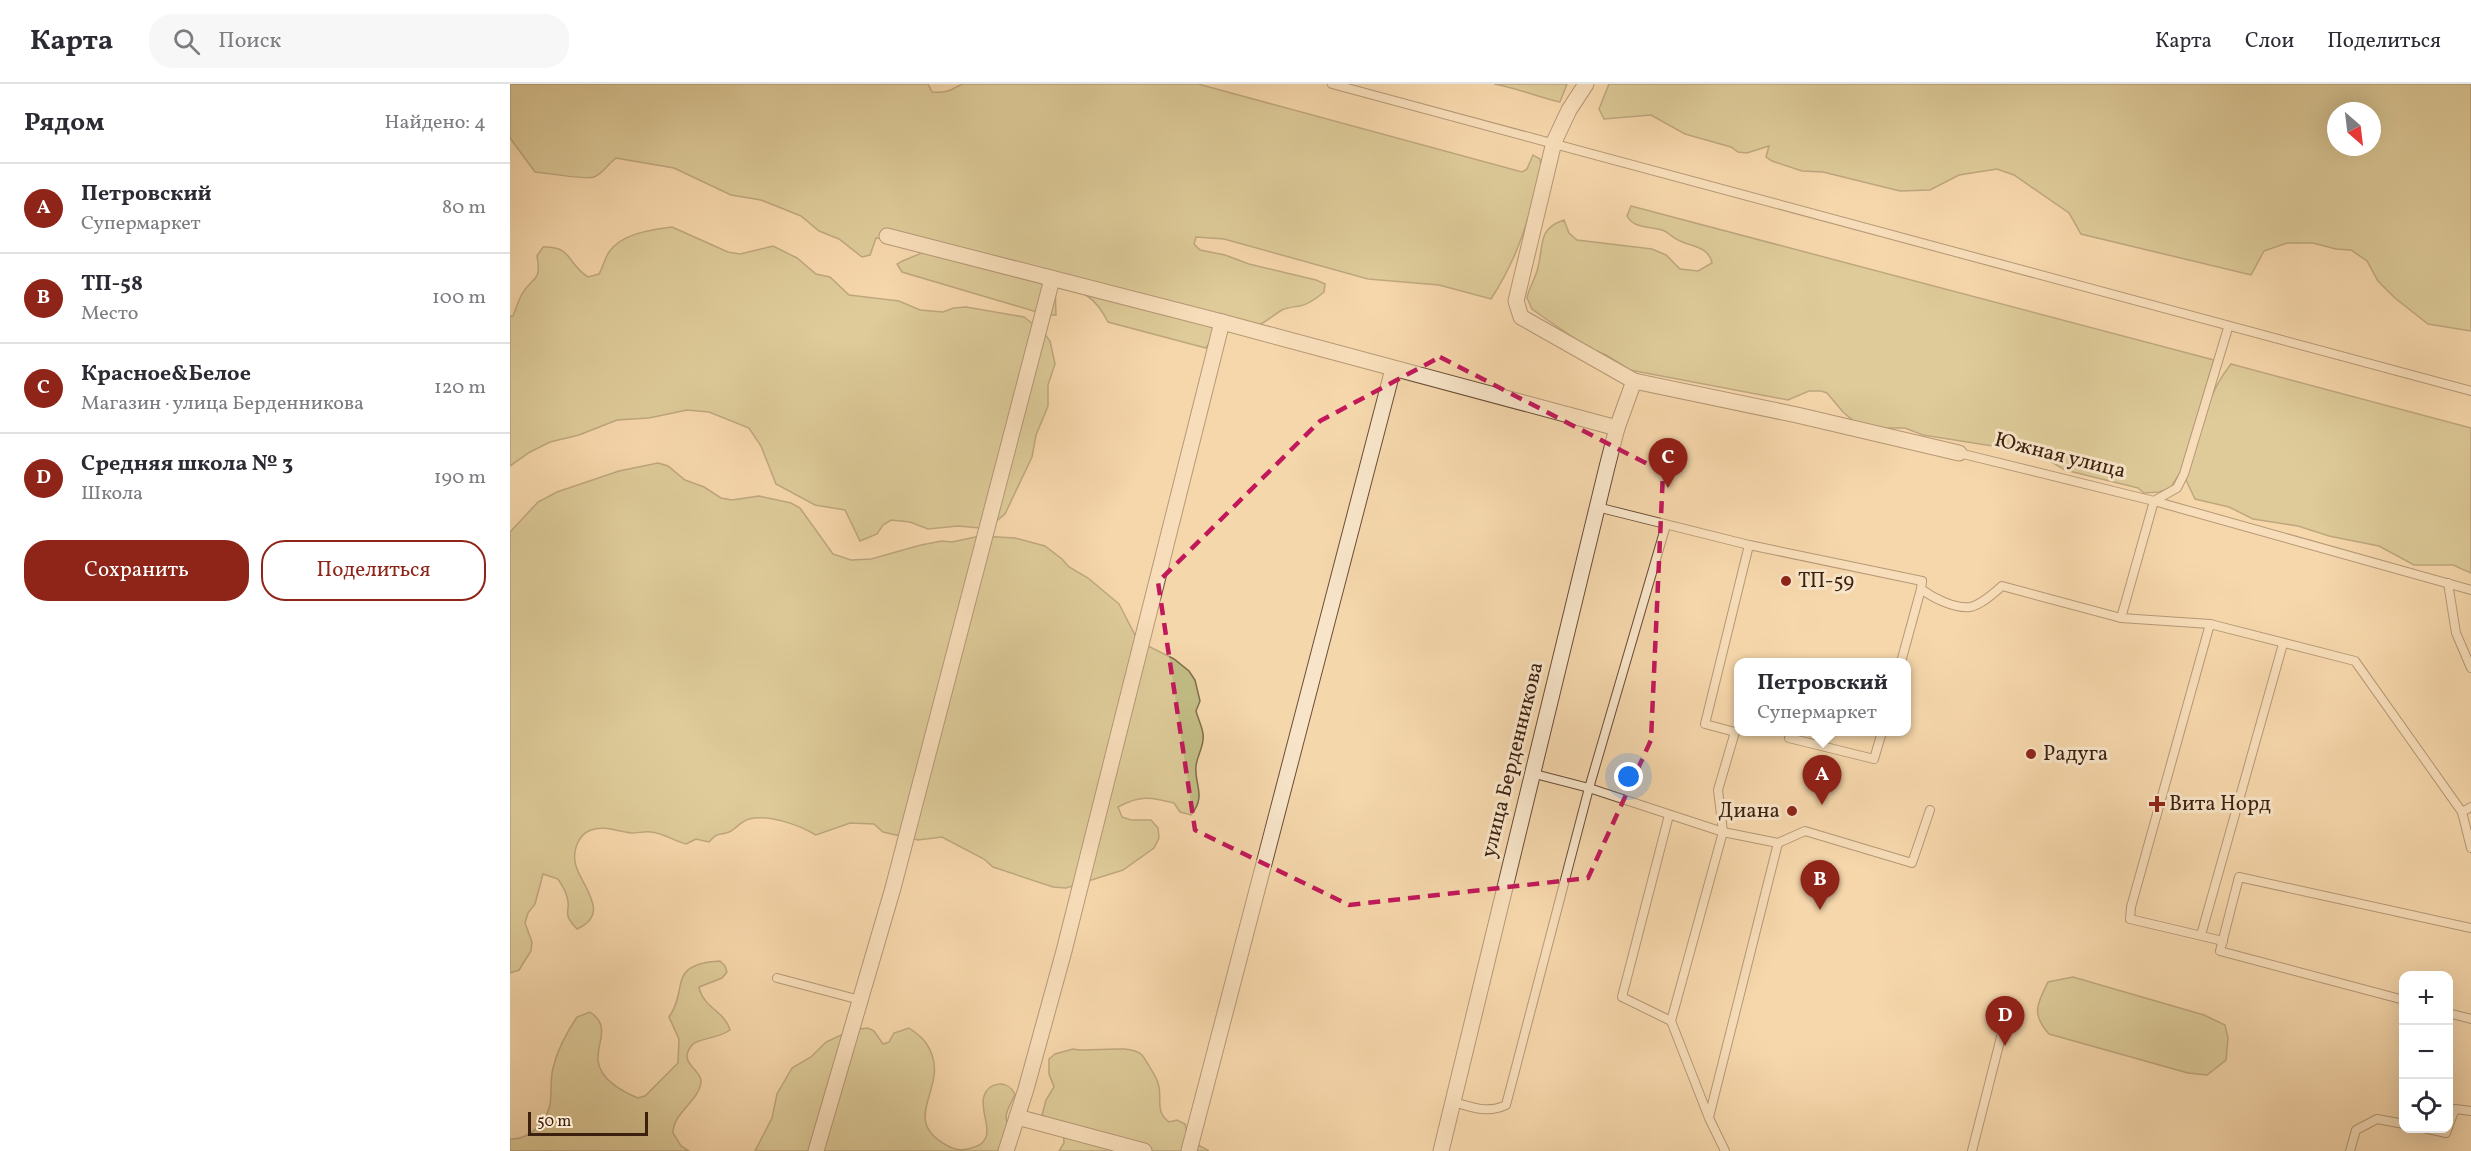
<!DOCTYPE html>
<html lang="ru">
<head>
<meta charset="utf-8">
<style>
  :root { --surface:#fff; --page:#f7f7f7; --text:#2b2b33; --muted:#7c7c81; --line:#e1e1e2; --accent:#8f2418 }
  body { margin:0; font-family:Vollkorn,serif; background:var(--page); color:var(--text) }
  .controls { position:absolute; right:18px; bottom:18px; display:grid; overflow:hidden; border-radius:12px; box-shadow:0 6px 24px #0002 }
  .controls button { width:54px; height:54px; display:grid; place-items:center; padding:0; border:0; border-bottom:2px solid var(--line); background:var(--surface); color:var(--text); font:30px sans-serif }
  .compass { position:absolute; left:1817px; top:18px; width:54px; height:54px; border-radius:50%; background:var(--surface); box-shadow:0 6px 24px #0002; rotate:152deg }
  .scale { position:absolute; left:18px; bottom:15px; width:120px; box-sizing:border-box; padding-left:6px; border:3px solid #3b1f0f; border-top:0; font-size:16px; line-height:21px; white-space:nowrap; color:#3b1f0f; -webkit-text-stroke:4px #f8e5c9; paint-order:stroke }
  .you { position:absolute; left:1119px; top:693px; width:21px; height:21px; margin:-15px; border:4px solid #fff; border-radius:50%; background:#1a73e8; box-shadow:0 0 0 9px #1a73e833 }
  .badge { display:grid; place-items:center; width:39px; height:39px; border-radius:50%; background:var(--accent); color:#fff; font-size:20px; font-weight:700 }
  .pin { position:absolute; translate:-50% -50px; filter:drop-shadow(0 2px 3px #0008) }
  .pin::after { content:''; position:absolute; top:32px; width:21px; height:18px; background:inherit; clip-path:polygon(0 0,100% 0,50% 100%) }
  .popup { position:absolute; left:1224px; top:574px; width:177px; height:78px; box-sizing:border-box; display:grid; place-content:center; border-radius:12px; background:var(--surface); filter:drop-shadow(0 2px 4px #0005); font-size:20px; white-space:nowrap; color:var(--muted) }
  .popup b { font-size:22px; color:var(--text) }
  .popup::after { content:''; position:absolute; left:50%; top:100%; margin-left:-12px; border:12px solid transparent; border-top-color:var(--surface) }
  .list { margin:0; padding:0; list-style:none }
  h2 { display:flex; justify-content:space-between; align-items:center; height:78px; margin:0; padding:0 24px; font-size:26px }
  h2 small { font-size:20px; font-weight:400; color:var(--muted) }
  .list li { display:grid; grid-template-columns:39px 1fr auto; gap:18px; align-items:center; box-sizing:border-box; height:90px; padding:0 24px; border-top:2px solid var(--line) }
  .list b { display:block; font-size:22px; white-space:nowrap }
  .list p { margin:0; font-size:20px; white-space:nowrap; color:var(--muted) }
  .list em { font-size:20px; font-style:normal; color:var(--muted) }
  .actions { display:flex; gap:12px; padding:18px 24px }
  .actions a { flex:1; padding:14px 0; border:2px solid var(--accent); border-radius:24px; text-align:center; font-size:21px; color:var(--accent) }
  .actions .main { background:var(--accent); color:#fff }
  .icon { flex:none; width:33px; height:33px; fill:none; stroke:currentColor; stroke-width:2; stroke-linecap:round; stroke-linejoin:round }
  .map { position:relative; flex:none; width:1961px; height:1067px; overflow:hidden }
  header { display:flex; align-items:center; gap:36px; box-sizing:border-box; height:84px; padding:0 30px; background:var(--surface); border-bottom:2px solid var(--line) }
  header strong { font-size:28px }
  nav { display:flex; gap:33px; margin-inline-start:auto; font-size:21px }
  .search { width:420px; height:54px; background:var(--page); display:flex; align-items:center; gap:15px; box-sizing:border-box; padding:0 21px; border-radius:24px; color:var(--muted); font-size:22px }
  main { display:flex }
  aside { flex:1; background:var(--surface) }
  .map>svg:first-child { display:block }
  .green { fill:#c2bc84; stroke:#7e6e4a; stroke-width:1.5; fill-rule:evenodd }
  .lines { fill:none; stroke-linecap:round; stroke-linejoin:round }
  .service-casing { stroke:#6a4d36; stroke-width:10 }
  .minor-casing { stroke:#6a4d36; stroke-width:17 }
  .service { stroke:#f8e5c9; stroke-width:8 }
  .minor { stroke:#f8e5c9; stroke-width:15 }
  .marked { fill:none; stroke:#c2185b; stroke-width:4.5; stroke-dasharray:12 8; stroke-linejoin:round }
  .poi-dot { fill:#8f2418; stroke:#f8e5c9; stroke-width:2 }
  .labels { text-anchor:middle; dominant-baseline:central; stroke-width:6; stroke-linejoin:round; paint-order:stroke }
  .street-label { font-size:21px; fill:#3b1f0f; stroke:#f8e5c9 }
  .poi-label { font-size:21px; fill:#3b1f0f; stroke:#f8e5c9; text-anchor:start }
</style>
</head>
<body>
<header>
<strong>Карта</strong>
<div class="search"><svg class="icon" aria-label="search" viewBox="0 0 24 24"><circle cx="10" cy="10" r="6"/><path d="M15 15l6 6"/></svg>Поиск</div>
<nav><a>Карта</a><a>Слои</a><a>Поделиться</a></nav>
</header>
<main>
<aside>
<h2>Рядом<small>Найдено: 4</small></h2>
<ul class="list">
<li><span class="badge">A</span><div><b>Петровский</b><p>Супермаркет</p></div><em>80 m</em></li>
<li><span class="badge">B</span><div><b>ТП-58</b><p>Место</p></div><em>100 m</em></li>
<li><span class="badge">C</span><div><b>Красное&amp;Белое</b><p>Магазин · улица Берденникова</p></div><em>120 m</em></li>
<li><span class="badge">D</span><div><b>Средняя школа № 3</b><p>Школа</p></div><em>190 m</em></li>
</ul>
<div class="actions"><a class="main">Сохранить</a><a>Поделиться</a></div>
</aside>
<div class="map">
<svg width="1961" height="1067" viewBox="0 0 1961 1067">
  <rect width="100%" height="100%" fill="#f5d7ac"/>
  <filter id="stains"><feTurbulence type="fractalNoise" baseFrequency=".00333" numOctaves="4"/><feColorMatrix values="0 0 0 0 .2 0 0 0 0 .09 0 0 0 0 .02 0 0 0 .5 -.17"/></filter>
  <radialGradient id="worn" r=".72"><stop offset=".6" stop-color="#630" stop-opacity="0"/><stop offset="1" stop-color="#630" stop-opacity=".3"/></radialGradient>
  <g class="green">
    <path d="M 0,0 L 418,0 L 422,8 C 437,9 439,7 452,0 L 688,0 L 1012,88 L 1017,85 L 1023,71 L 1030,75 L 1031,82 C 1020,132 1009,172 981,215 L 929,201 L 858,195 L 714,155 L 686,153 L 684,160 L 690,166 L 715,171 L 739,180 L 806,196 L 815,200 L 814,208 C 807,214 799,220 790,222 C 784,223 778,223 772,226 C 763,231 756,239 744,243 C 726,248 705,244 696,264 L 598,238 C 585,212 573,207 545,201 L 546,231 L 537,231 L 392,188 L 387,180 C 396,174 406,173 414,167 L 404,151 L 396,150 L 384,155 L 366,154 L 360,171 L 352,173 L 329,155 L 309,147 L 291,132 L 251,116 L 221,111 L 164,84 L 106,74 C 98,80 93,89 84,93 C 75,96 38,89 25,88 L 0,54 Z"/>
    <path d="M 984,0 L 1057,0 L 1050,18 C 1028,13 1007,4 984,0 Z"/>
    <path d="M 1099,0 L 1961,0 L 1961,247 L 1918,240 L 1885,214 L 1868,197 L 1857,177 L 1841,166 L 1826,165 L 1803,159 L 1777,159 L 1754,167 L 1741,191 L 1571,150 L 1559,129 L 1504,91 L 1487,85 L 1449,91 L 1420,106 L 1390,107 L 1313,88 L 1292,87 L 1262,77 L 1256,73 L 1259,62 L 1237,69 L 1228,68 L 1221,63 L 1175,50 L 1141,31 L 1094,35 L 1089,25 ZM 1826,27 L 1862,27 L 1862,63 L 1826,63 Z"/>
    <path d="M 1121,122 L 1704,276 L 1670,389 L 1661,403 L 1650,408 L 1634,409 L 1628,404 L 1555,386 L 1527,369 L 1413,351 L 1395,344 L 1365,344 L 1346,339 L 1333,328 L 1317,309 L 1311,307 L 1299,307 L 1278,316 L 1120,286 L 1096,271 L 1079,264 L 1036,235 L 1022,225 L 1017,214 C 1019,203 1026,194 1028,183 C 1034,161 1027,145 1054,136 L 1059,149 L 1067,156 L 1142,165 L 1156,171 L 1170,185 L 1188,187 L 1202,179 C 1199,162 1181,163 1168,156 C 1162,153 1158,148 1152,146 C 1140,142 1124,145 1117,132 Z"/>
    <path d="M 162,143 L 218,168 L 230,170 L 263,162 L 287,174 L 306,190 L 320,193 L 339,211 L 389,217 L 410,226 L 433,228 L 444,224 L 456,223 L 514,233 L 533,248 L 540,257 L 545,280 L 538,301 L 538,322 L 526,351 L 522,373 L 495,430 L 479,443 L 470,444 L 448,442 L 418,445 L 400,438 L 381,436 L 373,441 L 367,450 L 350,457 L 335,426 L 305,421 L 266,400 L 251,362 L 239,344 L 199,328 L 177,326 L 139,334 L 107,336 L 69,351 L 40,358 L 20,368 L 0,382 L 0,232 L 3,232 C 6,225 8,217 12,210 C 22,192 32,199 27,172 L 33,163 C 63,162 56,179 78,193 L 89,190 C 93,183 95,174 99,168 C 112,149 141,146 162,143 Z"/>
    <path d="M 1721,280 L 1961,344 L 1961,489 L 1943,481 L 1904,481 L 1869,462 L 1819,452 L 1788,442 L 1743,435 L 1719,423 L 1685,415 L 1676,396 C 1686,356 1695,312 1721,280 Z"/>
    <path d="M 148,379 L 158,382 L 175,396 L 194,403 L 211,414 L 222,416 L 249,412 L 281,419 L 290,424 L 323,470 L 341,476 L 361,475 L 411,461 L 432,457 L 442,458 L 470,452 L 505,454 L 535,462 L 552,475 L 559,483 L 578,494 L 609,520 L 628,557 L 664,575 L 679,587 L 685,596 L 690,617 L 686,627 C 688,635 692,642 693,650 C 695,661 687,671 686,682 C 684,701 697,711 681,731 L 670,728 L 664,719 C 641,713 630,711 608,723 L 612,733 L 621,736 L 641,736 L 648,744 L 649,754 L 644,764 L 613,786 L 556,804 L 543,803 L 483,783 L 474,775 L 432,753 L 408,756 L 373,748 L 364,740 L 340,739 L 306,751 C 289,741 259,730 239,735 C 231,737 226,745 219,748 C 208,752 209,747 199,758 L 186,755 L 176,760 C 164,757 153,749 141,748 C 135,747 128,749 122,749 C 109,748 94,741 81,746 C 67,751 62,769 66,782 C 73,804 101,830 67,845 C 50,827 62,828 57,813 C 56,807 51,800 48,795 L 33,790 L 25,820 L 18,829 L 15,839 L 22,858 L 21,867 L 9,886 L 0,889 L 0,448 L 28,418 L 47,408 L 109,387 Z"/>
    <path d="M 210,877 L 215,882 L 217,888 L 212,894 L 189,903 C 193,924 215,927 220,946 C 208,955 188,954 182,961 C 167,979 191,985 191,997 C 190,1017 163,1028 163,1049 L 171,1062 L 179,1067 L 0,1067 L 0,1055 C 19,1056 36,1039 40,1021 C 42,1009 40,996 43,984 C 47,967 57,948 67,933 L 80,928 C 101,942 87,958 88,976 C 89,995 113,1008 128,1014 L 135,1012 L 168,979 L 169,955 L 159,933 C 179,905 156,880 210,877 Z"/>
    <path d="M 1563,893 L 1694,931 L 1715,941 L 1718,954 L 1716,976 L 1697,991 L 1678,989 L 1539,950 C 1521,930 1527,920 1538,898 Z"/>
    <path d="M 358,944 L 364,947 L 373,960 L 379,958 L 384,949 L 399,944 C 405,948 412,953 416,959 C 445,1001 386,1033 436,1061 C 445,1066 451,1067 462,1064 C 491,1056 468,1029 474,1012 C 479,997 498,996 505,1010 C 500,1023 491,1031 500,1045 L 497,1067 L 245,1067 L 262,1034 L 267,1010 L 282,984 L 301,973 L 316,958 L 342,946 Z"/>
    <path d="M 563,965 C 580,969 619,959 632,971 C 635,975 647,994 648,999 C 653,1014 644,1027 659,1038 L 667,1036 L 675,1040 L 679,1056 L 699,1067 L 549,1067 L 554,1059 L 553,1044 L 532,1031 L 536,1016 L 544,1003 L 539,990 L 539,975 L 545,970 Z"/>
  </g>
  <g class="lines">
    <g class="service-casing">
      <g id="service">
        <path d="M 822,0 C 1202,100 1580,208 1961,307"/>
        <path d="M 1449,369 L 1644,417 L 1961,506"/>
        <path d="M 1087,423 L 1239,461 L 1412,497 L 1411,505 L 1391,578"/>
        <path d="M 1938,499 L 1946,549 L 1961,584"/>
        <path d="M 1411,505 C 1423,514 1445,525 1460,523 C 1471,521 1484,509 1492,502 L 1611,534 L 1700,540 L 1845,577 L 1952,728 L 1961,723"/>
        <path d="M 1611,534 L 1644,417 L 1667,404 L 1674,390 L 1718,244"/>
        <path d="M 1700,540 L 1621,823 L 1620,835 L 1713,857"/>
        <path d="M 1279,654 L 1364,675 L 1372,648"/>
        <path d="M 1021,689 L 1079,704 L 1213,748 L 1268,759 L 1199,1033"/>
        <path d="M 1952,728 L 1961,764"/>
        <path d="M 1159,731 L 1112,913 L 1161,937"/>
        <path d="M 1268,759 L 1295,747 L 1402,779 L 1420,726"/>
        <path d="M 1691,851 L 1773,560"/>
        <path d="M 267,894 L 350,916"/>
        <path d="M 1894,916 L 1710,867 L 1729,793 L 1961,844"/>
        <path d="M 1938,929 L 1961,935"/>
        <path d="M 943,1018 C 962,1023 977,1030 996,1021 L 1079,704 L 1156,441"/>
        <path d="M 1938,1043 L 1945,1025 L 1961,1027"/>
        <path d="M 1914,1044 L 1936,1049 L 1938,1044"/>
        <path d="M 1215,1067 L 1199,1034 L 1161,937 L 1213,748 L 1208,706 L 1225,648 L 1195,640 L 1239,461"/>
        <path d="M 1462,1067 L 1491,953"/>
        <path d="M 1840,1067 L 1846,1046 L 1867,1035 L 1894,1040"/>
      </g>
    </g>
    <g class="minor-casing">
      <g id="minor">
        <path d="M 1076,0 L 1059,26 L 1044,58 L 1006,217 L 1011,233 L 1124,297 L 1287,331 L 1449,369"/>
        <path d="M 377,152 L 712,238 L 1107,344"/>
        <path d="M 507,1033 L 634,1067"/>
        <path d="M 306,1067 L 383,804 L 542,195"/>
        <path d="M 496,1067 L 516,1005 L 554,867 L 712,238"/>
        <path d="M 679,1067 L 883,285"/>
        <path d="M 931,1067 L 1097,383 L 1107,344 L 1124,297"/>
      </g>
    </g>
    <use href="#service" class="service"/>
    <use href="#minor" class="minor"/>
  </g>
  <path d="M0 0H1961V1067H0ZM 930,273 L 1153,388 L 1141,656 L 1078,794 L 839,821 L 685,746 L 648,498 L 810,337 Z" fill="#f5d7ac" fill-opacity=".55" fill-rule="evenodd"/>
  <path class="marked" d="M 930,273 L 1153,388 L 1141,656 L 1078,794 L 839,821 L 685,746 L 648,498 L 810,337 Z"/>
  <g class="poi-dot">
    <circle cx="1276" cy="497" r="6"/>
    <circle cx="1521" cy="670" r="6"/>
    <path d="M1644 711h6v6h6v6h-6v6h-6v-6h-6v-6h6z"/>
    <circle cx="1282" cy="727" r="6"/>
  </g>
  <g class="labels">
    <g class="street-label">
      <text transform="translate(1550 372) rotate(14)">Южная улица</text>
      <text transform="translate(1003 676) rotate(-76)">улица Берденникова</text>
    </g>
    <g class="poi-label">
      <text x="1288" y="497">ТП-59</text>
      <text x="1533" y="670">Радуга</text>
      <text x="1659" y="720">Вита Норд</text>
      <text x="1270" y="727" text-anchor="end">Диана</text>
    </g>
  </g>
  <rect width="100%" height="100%" filter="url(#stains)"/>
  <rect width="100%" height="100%" fill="url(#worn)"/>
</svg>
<div class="controls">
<button>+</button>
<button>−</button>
<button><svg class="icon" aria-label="locate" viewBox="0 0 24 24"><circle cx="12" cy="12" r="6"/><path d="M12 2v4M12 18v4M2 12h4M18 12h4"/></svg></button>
</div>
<svg class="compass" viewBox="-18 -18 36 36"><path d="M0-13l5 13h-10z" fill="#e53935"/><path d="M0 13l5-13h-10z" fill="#7c7c81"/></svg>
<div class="scale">50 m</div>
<div class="you"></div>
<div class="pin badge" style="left:1312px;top:721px">A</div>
<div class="popup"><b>Петровский</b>Супермаркет</div>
<div class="pin badge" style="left:1310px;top:826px">B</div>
<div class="pin badge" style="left:1158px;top:404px">C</div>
<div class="pin badge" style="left:1495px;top:962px">D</div>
</div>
</main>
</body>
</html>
